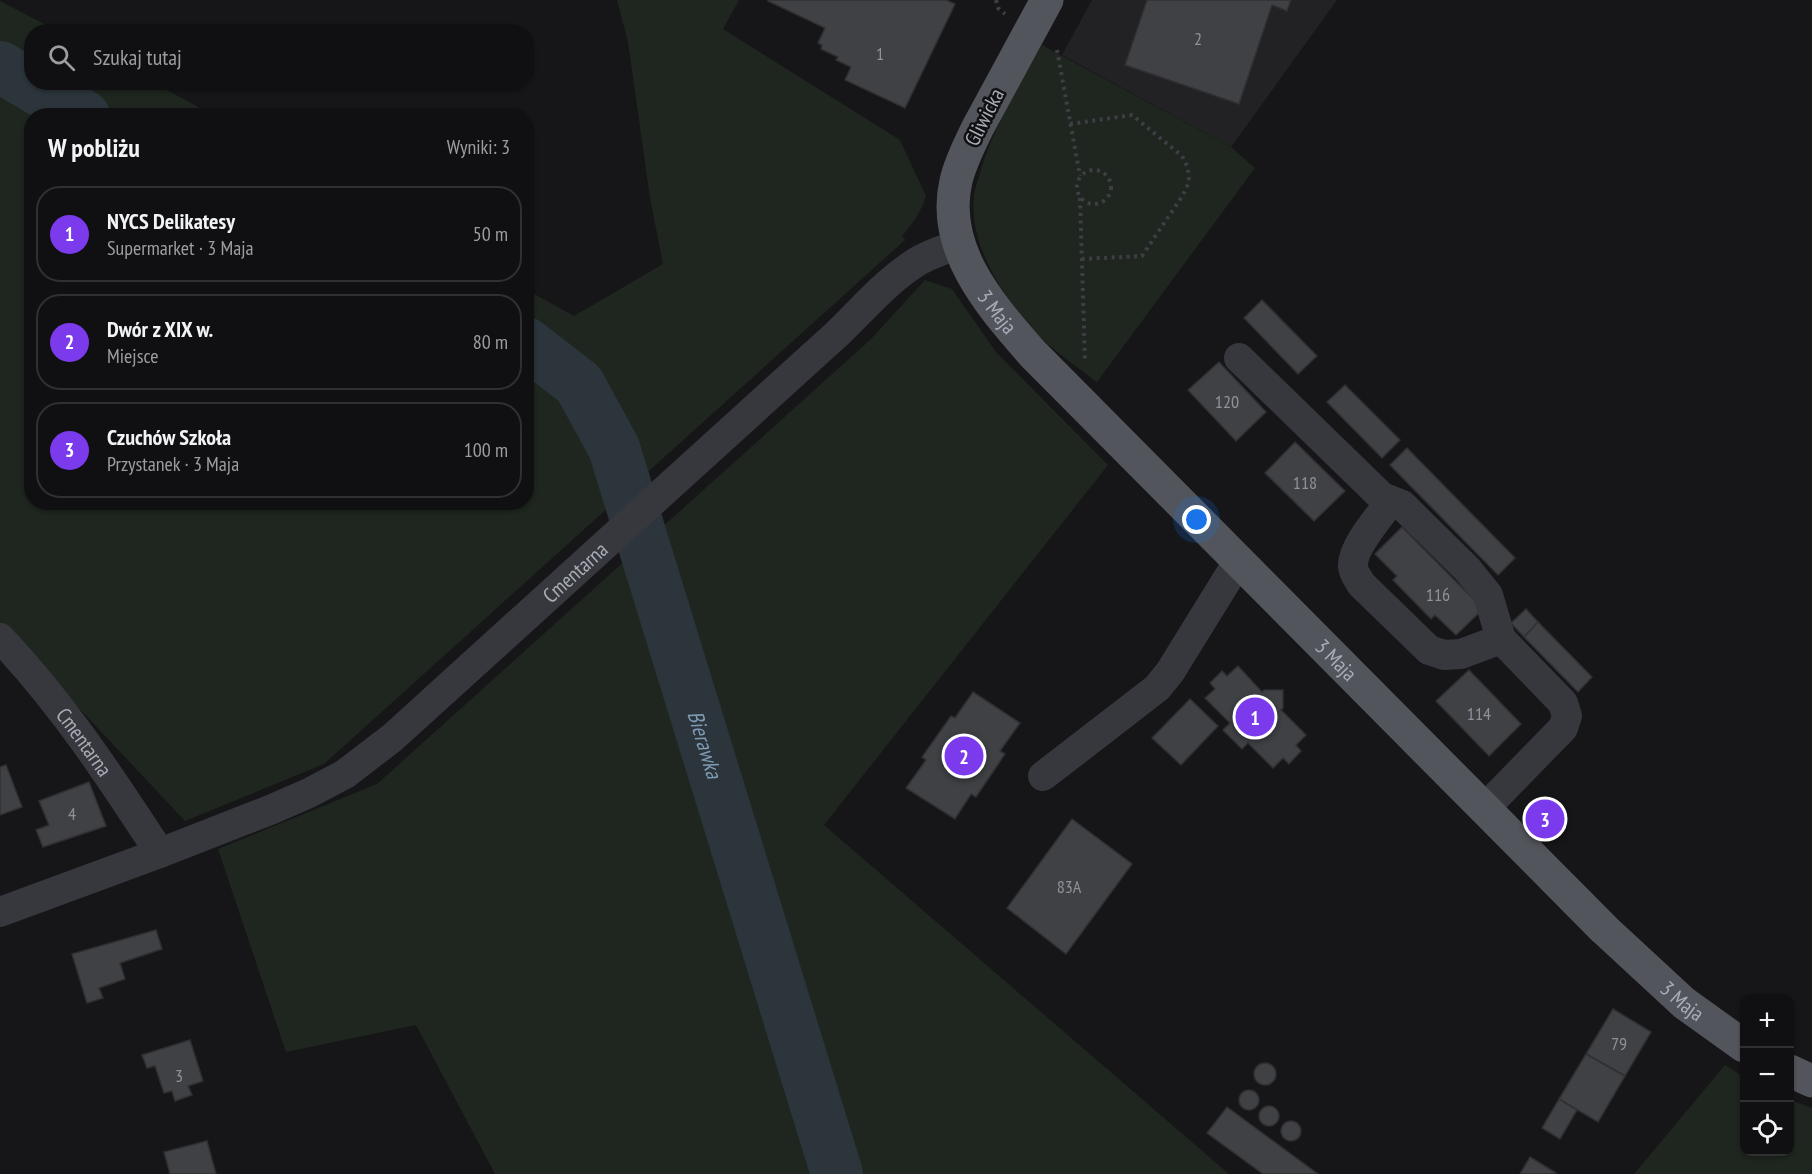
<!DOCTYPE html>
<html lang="pl">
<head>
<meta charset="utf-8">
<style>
  :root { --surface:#101012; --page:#19191b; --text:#f1f3f6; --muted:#9c9d9f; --line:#303032; --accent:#7c3aed }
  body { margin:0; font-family:"PT Sans Narrow",sans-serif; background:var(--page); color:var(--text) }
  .controls { position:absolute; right:18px; bottom:18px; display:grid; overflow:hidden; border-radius:12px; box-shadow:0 2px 4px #0004 }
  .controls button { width:54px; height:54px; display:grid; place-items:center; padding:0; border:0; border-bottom:2px solid var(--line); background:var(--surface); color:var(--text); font:30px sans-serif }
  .you { position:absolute; left:1197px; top:520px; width:21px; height:21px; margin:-15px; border:4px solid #fff; border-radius:50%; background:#1a73e8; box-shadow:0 0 0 9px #1a73e833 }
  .badge { display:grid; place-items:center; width:39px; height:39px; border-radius:50%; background:var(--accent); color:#fff; font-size:20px; font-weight:700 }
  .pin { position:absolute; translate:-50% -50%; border:3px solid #fff; box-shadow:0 2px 6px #0006 }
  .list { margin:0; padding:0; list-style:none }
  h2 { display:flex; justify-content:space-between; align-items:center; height:78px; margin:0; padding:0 24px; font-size:26px }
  h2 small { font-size:20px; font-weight:400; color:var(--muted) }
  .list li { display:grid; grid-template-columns:39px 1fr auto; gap:18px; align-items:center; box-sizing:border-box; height:96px; margin:0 12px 12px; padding:0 12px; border:2px solid var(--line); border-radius:24px }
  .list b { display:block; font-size:22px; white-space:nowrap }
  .list p { margin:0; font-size:20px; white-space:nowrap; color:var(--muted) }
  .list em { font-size:20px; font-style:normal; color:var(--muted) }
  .icon { flex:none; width:33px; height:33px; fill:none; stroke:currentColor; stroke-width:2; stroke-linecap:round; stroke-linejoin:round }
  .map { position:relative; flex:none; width:1812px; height:1174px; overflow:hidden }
  .search { position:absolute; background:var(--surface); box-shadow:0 2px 4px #0004; left:24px; top:24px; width:510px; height:66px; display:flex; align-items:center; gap:15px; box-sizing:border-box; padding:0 21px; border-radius:24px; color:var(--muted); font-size:22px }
  .panel { position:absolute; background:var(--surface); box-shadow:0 2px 4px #0004; left:24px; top:108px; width:510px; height:402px; border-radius:24px }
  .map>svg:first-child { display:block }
  .built { fill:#222225 }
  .green { fill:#1e261f }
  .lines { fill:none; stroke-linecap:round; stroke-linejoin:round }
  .river { stroke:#2c353c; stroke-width:52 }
  .building { fill:#404145; stroke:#303034; stroke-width:1.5 }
  .path { stroke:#3d3f44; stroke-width:4; stroke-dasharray:3 4.5; stroke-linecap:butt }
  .minor { stroke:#37383d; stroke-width:30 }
  .major { stroke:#53555c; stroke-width:33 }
  .labels { text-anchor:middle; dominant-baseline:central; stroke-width:5; stroke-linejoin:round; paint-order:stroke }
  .number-label { font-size:18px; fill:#8e929b }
  .street-label { font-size:21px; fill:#a8adb8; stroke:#111113 }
  .water-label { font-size:22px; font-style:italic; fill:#7f9bb3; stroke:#111113 }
</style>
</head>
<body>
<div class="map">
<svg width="1812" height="1174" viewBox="0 0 1812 1174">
  <rect width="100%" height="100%" fill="#161618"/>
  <path class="built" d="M 1092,0 L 1337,0 L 1231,147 L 1062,55 Z"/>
  <g class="green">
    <path d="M 617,0 L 739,0 L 723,29 L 900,140 L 926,196 C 921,212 913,223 902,236 L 905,240 L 324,764 L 185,821 L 0,624 L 0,1 L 58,31 L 32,32 L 32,82 L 154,83 L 213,115 L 32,116 L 32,502 L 526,502 L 527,290 L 574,316 L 663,264 L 650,198 L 628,42 Z"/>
    <path d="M 1042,45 L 1231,147 L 1255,168 L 1097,382 C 1076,366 1052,350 1033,330 C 1002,295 968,243 974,195 C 975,188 978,180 980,173 C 993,127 1019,86 1042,45 Z"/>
    <path d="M 925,280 L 952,289 L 996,352 L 1108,465 L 824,825 L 1229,1174 L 495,1174 L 416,1025 L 286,1052 L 218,849 L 377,784 L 871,339 Z"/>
    <path d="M 1725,1065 L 1744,1077 L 1744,1152 L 1790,1152 L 1790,1100 L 1812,1108 L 1812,1174 L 1634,1174 Z"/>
  </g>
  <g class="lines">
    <g class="river">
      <path d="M 0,67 L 84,116"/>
      <path id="s1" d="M 526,343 L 579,384 L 614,448 L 837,1174"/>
    </g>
  </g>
  <g class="building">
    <path d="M 768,0 L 946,0 L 955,4 L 905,108 L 845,80 L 851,67 L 836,60 L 838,57 L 821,49 L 822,45 L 818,43 L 825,28 L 768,1 Z"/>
    <path d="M 1147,0 L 1291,0 L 1287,11 L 1272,5 L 1239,104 L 1125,65 Z"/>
    <path d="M 1262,300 L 1317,356 L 1298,374 L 1244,318 Z"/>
    <path d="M 1219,362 L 1266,412 L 1236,441 L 1188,390 Z"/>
    <path d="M 1345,385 L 1400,440 L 1382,458 L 1327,402 Z"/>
    <path d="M 1295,442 L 1345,491 L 1314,521 L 1265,473 Z"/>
    <path d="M 1407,448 L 1515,558 L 1498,575 L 1390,465 Z"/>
    <path d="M 1402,527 L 1483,609 L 1456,635 L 1435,615 L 1431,619 L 1393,580 L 1397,576 L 1375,554 Z"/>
    <path d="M 1526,609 L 1538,622 L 1524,637 L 1511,623 Z"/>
    <path d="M 1538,622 L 1592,677 L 1578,692 L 1524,637 Z"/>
    <path d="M 1238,666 L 1262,692 L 1264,690 L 1283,690 L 1283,708 L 1281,710 L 1306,735 L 1296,745 L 1301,751 L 1289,764 L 1283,758 L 1273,768 L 1248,743 L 1242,749 L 1223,730 L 1230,723 L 1205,698 L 1215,689 L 1210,683 L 1222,671 L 1227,676 Z"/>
    <path d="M 1469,670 L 1521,724 L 1489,756 L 1436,701 Z"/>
    <path d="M 973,692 L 1020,723 L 1000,751 L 1005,754 L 976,797 L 971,794 L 955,819 L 906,788 L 926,760 L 922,757 L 951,716 L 955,718 Z"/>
    <path d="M 1190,699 L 1218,726 L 1181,765 L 1152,738 Z"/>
    <path d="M 6,765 L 22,807 L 0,815 L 0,767 Z"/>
    <path d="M 89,782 L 106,826 L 43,847 L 36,830 L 49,825 L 39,801 Z"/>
    <path d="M 1072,819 L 1132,864 L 1066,954 L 1007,908 Z"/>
    <path d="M 156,930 L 162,949 L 120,963 L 125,979 L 99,988 L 103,998 L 87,1003 L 72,954 Z"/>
    <path d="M 1613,1009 L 1651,1032 L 1625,1076 L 1586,1054 Z"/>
    <path d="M 190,1040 L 203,1081 L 188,1086 L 192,1095 L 175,1101 L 172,1091 L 164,1093 L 155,1066 L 147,1068 L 142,1055 Z"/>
    <path d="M 1586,1054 L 1625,1076 L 1598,1122 L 1559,1099 Z"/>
    <circle cx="1265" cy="1074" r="11"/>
    <circle cx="1249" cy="1100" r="10"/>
    <path d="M 1559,1099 L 1577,1110 L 1560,1139 L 1542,1128 Z"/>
    <circle cx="1269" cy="1116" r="10"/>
    <path d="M 1227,1107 L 1318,1174 L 1263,1174 L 1207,1133 Z"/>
    <circle cx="1291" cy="1131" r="10"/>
    <path d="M 207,1141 L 216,1174 L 170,1174 L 164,1152 Z"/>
    <path d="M 1530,1157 L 1556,1173 L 1556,1174 L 1520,1174 Z"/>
  </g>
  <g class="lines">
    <g class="path">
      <path d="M 996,0 L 998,8 L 1005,14"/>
      <path d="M 1057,50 L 1080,176"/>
      <path d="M 1070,124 L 1132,115 L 1182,156 L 1188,168 L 1189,182 L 1183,195 L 1142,256 L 1082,259"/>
      <circle cx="1094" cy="187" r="17"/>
      <path d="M 1080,198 L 1085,361"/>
    </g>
    <g class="minor">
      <path d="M 1239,358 L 1382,497 L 1402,505 L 1468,570 L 1488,595 L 1501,639 L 1563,703 L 1567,716 L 1563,728 L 1485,808"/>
      <path d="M 1391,501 C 1380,516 1352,547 1353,566 C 1353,573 1358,578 1361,584 L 1429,650 L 1444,655 L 1461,654 L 1501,639"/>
      <path id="s2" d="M 0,638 C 62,703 111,778 160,853"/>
      <path d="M 1043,776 L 1157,688 L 1170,672 L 1238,562"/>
      <path id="s3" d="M 0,912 L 160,853 L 270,810 L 309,793 L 345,774 L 392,738 L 837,334 C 863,309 889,278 920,260 C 933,253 946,249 959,244"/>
    </g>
    <g class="major">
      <path id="s4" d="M 1047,0 L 977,129 C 969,146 960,163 956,181 C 940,249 991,306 1032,353 L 1604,929 L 1684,1003 L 1744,1046"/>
      <path d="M 1790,1071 L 1812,1081"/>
    </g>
  </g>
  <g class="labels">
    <g class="number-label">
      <text x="1198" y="38">2</text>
      <text x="880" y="53">1</text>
      <text x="1227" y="401">120</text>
      <text x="1305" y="482">118</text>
      <text x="1438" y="594">116</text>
      <text x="1479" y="713">114</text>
      <text x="72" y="813">4</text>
      <text x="1069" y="886">83A</text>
      <text x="1619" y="1043">79</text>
      <text x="179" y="1075">3</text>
    </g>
    <g class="street-label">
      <text transform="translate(984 117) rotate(-63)">Gliwicka</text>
      <text stroke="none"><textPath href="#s4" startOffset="345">3 Maja</textPath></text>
      <text stroke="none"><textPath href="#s3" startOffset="678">Cmentarna</textPath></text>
      <text stroke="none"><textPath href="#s4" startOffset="831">3 Maja</textPath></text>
      <text stroke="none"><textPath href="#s2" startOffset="134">Cmentarna</textPath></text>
      <text stroke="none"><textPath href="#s4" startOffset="1317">3 Maja</textPath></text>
    </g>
    <g class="water-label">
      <text stroke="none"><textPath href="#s1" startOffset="450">Bierawka</textPath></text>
    </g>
  </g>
</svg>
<div class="controls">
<button>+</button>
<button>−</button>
<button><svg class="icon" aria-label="locate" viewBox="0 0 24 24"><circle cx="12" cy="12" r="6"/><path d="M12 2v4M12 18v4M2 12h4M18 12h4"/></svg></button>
</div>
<div class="you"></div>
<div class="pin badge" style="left:1255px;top:717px">1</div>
<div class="pin badge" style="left:964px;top:756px">2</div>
<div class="pin badge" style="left:1545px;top:819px">3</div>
<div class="search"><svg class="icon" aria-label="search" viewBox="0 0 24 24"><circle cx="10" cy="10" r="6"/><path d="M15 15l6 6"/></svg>Szukaj tutaj</div>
<section class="panel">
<h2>W pobliżu<small>Wyniki: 3</small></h2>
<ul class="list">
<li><span class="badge">1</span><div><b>NYCS Delikatesy</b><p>Supermarket · 3 Maja</p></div><em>50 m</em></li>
<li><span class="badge">2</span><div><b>Dwór z XIX w.</b><p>Miejsce</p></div><em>80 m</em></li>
<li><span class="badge">3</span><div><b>Czuchów Szkoła</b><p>Przystanek · 3 Maja</p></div><em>100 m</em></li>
</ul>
</section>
</div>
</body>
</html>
